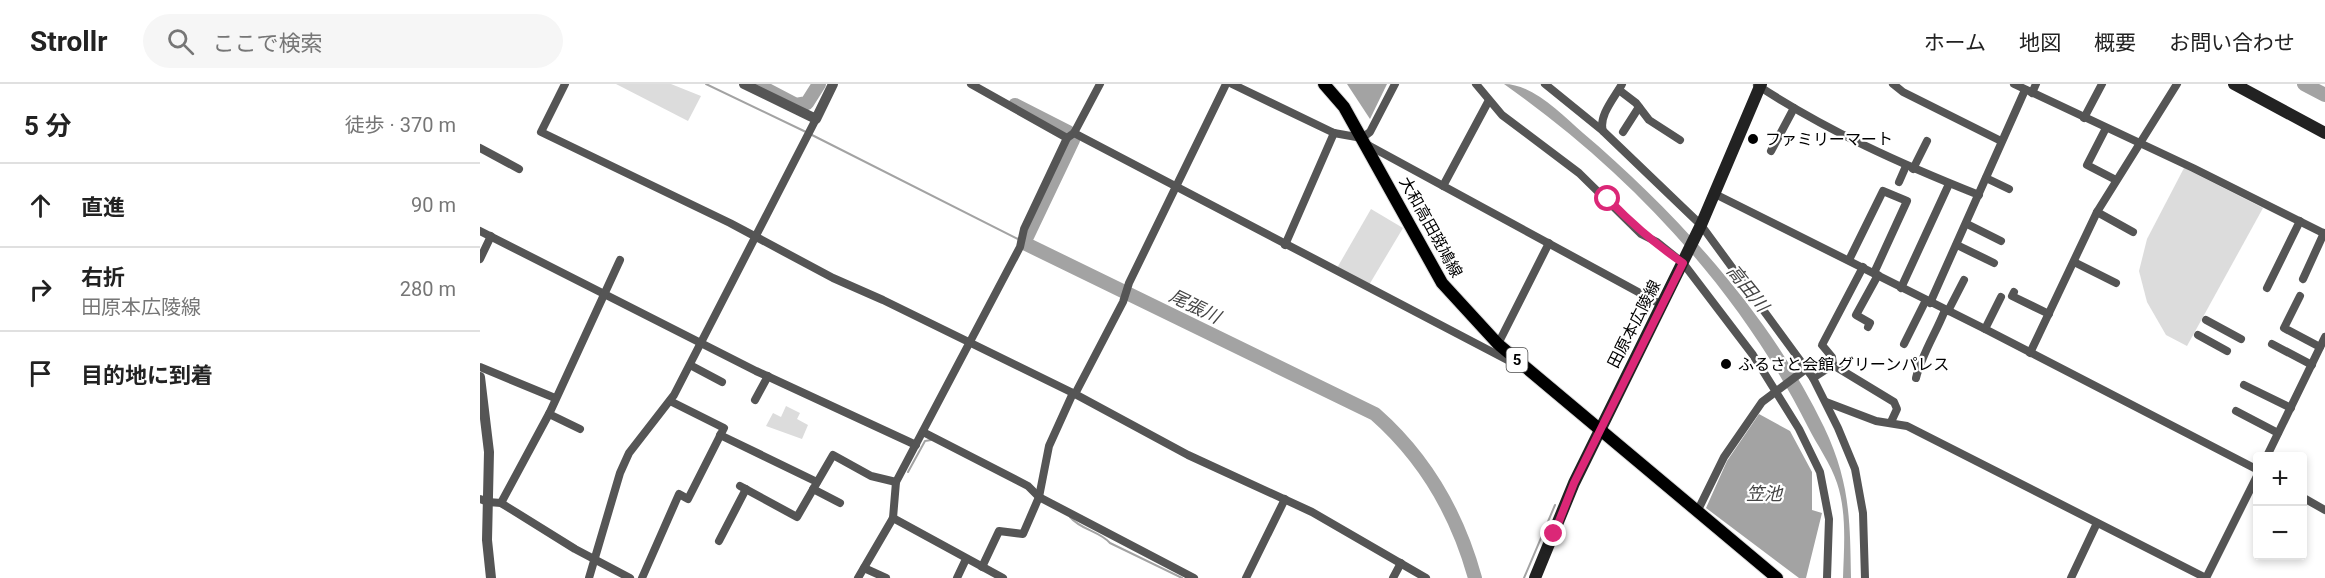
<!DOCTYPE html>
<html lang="ja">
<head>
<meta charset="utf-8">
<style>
  :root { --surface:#fff; --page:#f6f6f6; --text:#222; --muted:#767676; --line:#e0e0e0 }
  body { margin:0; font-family:Roboto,"Noto Sans JP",sans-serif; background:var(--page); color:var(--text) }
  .controls { position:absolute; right:18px; bottom:18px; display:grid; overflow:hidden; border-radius:6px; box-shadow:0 3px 9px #0003 }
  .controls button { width:54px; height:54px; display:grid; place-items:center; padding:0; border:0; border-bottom:2px solid var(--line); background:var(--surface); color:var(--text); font:30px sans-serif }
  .stop { position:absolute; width:18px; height:18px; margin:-14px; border:4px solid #db2777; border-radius:50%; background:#fff }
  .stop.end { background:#db2777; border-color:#fff; box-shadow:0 2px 6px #0008 }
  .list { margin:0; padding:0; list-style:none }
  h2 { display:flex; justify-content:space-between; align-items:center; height:78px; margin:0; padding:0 24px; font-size:26px }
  h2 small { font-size:20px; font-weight:400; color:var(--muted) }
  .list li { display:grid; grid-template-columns:39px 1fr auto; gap:18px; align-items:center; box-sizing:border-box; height:84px; padding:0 24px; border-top:2px solid var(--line) }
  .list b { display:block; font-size:22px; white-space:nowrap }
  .list p { margin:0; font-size:20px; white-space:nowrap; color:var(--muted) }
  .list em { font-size:20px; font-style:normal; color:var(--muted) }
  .icon { flex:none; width:33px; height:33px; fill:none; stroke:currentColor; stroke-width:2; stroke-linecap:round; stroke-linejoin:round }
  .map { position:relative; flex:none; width:1845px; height:494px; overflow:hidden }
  header { display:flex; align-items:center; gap:36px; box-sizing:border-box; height:84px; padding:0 30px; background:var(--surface); border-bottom:2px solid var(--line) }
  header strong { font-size:28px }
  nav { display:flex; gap:33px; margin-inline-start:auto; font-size:21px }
  .search { width:420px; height:54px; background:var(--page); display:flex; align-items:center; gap:15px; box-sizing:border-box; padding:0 21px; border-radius:33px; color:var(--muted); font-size:22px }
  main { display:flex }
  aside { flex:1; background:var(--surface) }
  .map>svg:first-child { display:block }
  .green { fill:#dcdcdc }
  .water { fill:#a3a3a3 }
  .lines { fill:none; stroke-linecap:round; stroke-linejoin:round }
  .stream { stroke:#a3a3a3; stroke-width:2 }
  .river { stroke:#a3a3a3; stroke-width:14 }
  .primary-casing { stroke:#dbdbdb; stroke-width:14 }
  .minor { stroke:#555; stroke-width:8 }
  .tertiary { stroke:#555; stroke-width:10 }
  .secondary { stroke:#222; stroke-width:12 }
  .primary { stroke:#000; stroke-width:12 }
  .route { stroke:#db2777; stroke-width:8 }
  .poi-dot { fill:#000; stroke:#fff; stroke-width:2 }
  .labels { text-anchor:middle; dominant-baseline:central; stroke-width:4.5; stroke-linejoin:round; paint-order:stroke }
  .shield { fill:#fff; stroke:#4c4c4c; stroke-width:1.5 }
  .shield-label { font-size:15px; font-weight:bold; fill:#000 }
  .poi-label { font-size:16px; fill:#000; stroke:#fff; text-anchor:start }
  .street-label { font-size:16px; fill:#000; stroke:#fff }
  .water-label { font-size:18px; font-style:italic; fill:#444; stroke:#fff }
</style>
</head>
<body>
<header>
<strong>Strollr</strong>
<div class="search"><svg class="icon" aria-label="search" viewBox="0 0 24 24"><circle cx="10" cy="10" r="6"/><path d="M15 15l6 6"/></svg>ここで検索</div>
<nav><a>ホーム</a><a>地図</a><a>概要</a><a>お問い合わせ</a></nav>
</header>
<main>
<aside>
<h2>5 分<small>徒歩 · 370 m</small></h2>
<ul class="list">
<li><svg class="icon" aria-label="ahead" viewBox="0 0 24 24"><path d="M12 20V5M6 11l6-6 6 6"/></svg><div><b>直進</b></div><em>90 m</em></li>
<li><svg class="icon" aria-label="right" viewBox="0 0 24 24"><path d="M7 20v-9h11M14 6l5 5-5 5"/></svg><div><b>右折</b><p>田原本広陵線</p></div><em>280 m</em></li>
<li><svg class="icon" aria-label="arrive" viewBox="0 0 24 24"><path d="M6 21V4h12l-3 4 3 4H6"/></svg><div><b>目的地に到着</b></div></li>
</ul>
</aside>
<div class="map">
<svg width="1845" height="494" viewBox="0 0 1845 494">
  <rect width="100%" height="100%" fill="#fff"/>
  <g class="green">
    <path d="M 136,0 L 191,0 L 221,12 L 208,37 Z"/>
    <path d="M 1704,84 L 1783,124 L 1707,262 L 1686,251 L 1667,218 L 1659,187 L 1667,155 Z"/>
    <path d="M 891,125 L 923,144 L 889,201 L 857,184 Z"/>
    <path d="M 306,322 L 320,329 L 317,335 L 328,341 L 322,355 L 286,342 L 293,329 L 301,333 Z"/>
  </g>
  <g class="water">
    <path d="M 867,0 L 907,0 L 890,35 Z"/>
    <path d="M 1024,0 C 1053,0 1081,30 1103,49 C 1196,128 1291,232 1344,343 C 1370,398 1370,435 1371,494 L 1363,494 C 1364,463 1367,429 1357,399 C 1351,380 1337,361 1328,343 C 1259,205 1149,88 1024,0 Z"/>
    <path d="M 1279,330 L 1310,347 L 1332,388 L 1332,426 L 1342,429 L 1326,494 L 1319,494 L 1226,424 L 1247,377 Z"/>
  </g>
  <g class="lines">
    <g class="stream">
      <path d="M 226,0 L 326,48"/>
      <path d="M 332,51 L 538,155"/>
      <path d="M 428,388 L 445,357 L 451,356"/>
      <path d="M 590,433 C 601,446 619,447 630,459 L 702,494"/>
      <path d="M 1044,494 L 1075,421"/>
    </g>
    <g class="river">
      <path d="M 276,0 L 316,21 L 327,19 L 339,0"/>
      <path d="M 1824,0 L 1845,11"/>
      <path d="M 535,21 L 588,48 L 593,56 L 544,159 L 895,330 C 945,374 977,429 995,494"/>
    </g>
    <g class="primary-casing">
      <path id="primary" d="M 844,0 L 864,23 L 962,199 L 1018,260 L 1297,494"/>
    </g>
    <g class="minor">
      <path d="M 85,0 L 61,48 L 250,139 L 353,194 L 403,216 L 595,310 L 708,371 L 832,428 L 946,494"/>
      <path d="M 491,0 L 587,54"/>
      <path d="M 752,0 L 854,49 L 882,54 L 890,48 L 915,0"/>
      <path d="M 996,0 L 1022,31 L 1099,89 L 1161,150 L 1177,158 L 1203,179 L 1273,271 L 1319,345 L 1340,388 L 1349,435 L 1347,494"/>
      <path d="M 1065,0 L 1123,47 L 1221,141 L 1333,294 L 1358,344 L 1375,385 L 1383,429 L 1385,494"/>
      <path d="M 1413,0 L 1423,8 L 1521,57"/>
      <path d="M 1534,0 L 1713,84 L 1845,150"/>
      <path d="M 1277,1 C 1347,47 1421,80 1499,111"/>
      <path d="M 1139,6 L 1156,19 L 1169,36 L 1200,56"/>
      <path d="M 1552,9 L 1556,0"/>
      <path d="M 1604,34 L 1622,0"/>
      <path d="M 1626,44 L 1607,81 L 1636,96"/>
      <path d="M 1123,47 C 1118,32 1135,13 1142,0"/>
      <path d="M 1143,48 L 1159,23"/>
      <path d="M 594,49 L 1037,281"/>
      <path d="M 886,60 L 1182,221"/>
      <path d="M 0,64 L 39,85"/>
      <path d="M 1291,67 L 1314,24"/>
      <path d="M 1433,85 L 1447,57"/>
      <path d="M 1506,94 L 1529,105"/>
      <path d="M 1419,98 L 1426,82"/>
      <path d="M 963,102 L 1008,18"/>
      <path d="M 1235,110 L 1505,245 L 1778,386"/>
      <path d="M 1617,128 L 1653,148"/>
      <path d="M 1487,140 L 1521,157"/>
      <path d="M 0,147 L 276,287 L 436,361"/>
      <path d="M 805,161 L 854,49"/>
      <path d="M 1477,161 L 1514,179"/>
      <path d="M 0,175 L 11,152"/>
      <path d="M 1369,176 L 1403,107 L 1427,117 L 1394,189"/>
      <path d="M 1594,178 L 1636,199"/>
      <path d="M 1823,195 L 1844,149"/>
      <path d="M 1421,204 L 1469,100"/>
      <path d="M 1787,204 L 1820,137"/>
      <path d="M 1534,208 L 1532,212 L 1569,230"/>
      <path d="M 1820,212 L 1804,244 L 1840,263"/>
      <path d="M 1450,219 L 1545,6"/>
      <path d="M 1468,227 L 1484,196"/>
      <path d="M 1726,236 L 1761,255"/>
      <path d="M 1388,243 L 1390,239 L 1376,231 L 1398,191"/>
      <path d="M 1505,245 L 1521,213"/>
      <path d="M 1718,251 L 1747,267"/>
      <path d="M 1018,260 L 1069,159"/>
      <path d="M 1424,260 L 1446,216"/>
      <path d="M 1792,260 L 1832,281"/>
      <path d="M 1550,269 L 1617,128 L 1697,0"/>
      <path d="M 210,281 L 242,298"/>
      <path d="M 1353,281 L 1352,273 L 1342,261 L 1383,183"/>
      <path d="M 1353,281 L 1414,318 L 1417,325 L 1411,338"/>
      <path d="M 0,283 L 75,314"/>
      <path d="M 1333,294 L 1353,281"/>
      <path d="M 1436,294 C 1442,270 1456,249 1465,226"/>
      <path d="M 1764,301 L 1811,324"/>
      <path d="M 595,310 L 643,218 L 649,199 L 746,0"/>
      <path d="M 275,316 L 288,292"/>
      <path d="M 1346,318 L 1396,337 L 1427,342 L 1726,494"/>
      <path d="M 1756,327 L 1798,349"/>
      <path d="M 69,330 L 100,345"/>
      <path d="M 443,348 L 548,402 L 559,413 L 714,494"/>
      <path d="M 240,351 L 337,398"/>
      <path d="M 1787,372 L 1845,253"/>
      <path d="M 260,402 L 317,433 L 353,371 L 391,392 L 416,398"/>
      <path d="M 333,405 L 360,419"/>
      <path d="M 1822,413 L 1845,426"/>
      <path d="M 0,415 L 8,418 L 21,419 L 95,465 L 150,494"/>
      <path d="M 21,419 L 70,328 L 140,176"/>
      <path d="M 1217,428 L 1244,373 L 1282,318 L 1326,285"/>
      <path d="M 413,434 L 523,494"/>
      <path d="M 239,457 L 266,405"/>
      <path d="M 502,483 L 519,447 L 543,450 L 559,413 L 569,362 L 593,309"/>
      <path d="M 384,484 L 406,494"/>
      <path d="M 109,494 L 140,389 L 149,369 L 194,311 L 336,35"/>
      <path d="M 162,494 L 199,410 L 208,415 L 244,344 L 190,317"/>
      <path d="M 378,494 L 413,434 L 416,398 L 540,163 L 544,145 L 587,54 L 594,49 L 620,0"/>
      <path d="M 477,494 L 486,475"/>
      <path d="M 766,494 L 805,415"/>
      <path d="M 913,494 L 921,479"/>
      <path d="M 1591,494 L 1617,439"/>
      <path d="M 1726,494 L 1778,390"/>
    </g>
    <g class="tertiary">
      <path d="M 264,0 L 336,35 L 353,0"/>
      <path d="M 0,293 L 9,368 L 7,456 L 11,494"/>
    </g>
    <g class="secondary">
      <path d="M 1754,0 L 1845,49"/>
      <path d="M 1055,494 L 1094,399 L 1221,141 L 1281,0"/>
    </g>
    <use href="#primary" class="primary"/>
  </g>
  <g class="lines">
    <path class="route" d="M 1074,450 L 1094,399 L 1203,179 C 1175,160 1151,139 1128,115"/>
  </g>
  <g class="poi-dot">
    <circle cx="1273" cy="55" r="6"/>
    <circle cx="1246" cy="280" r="6"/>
  </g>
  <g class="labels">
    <rect class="shield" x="1026.5" y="264" width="21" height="24" rx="4.5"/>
    <g class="shield-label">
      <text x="1037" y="276">5</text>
    </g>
    <g class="poi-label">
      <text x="1285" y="55">ファミリーマート</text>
      <text x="1258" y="280">ふるさと会館 グリーンパレス</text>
    </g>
    <g class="street-label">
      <text transform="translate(951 143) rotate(61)">大和高田斑鳩線</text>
      <text transform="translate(1154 240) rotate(-63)">田原本広陵線</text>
    </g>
    <g class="water-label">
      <text transform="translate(1268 204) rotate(51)">高田川</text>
      <text transform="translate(715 222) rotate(26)">尾張川</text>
      <text x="1284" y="409">笠池</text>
    </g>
  </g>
</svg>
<div class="controls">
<button>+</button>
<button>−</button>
</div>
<div class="stop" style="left:1128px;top:115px"></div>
<div class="stop end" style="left:1074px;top:450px"></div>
</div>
</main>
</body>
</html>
